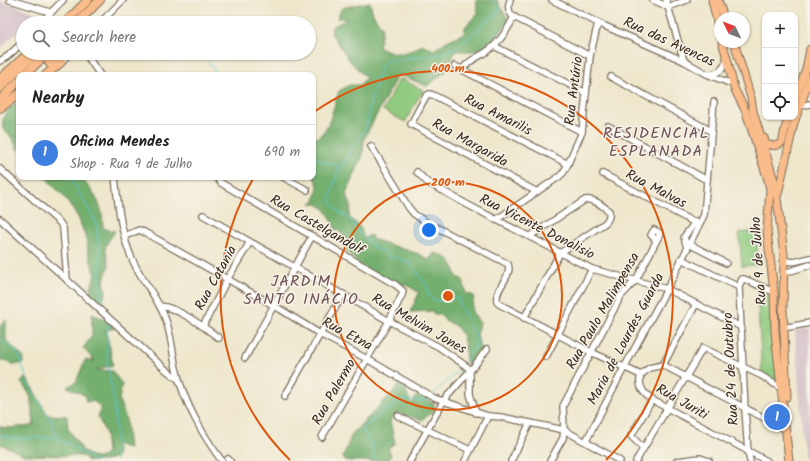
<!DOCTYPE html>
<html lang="en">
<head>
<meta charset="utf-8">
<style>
  :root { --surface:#fff; --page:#f6f6f6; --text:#222; --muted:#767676; --line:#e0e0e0; --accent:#1f6fb2 }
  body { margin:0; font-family:Kalam,sans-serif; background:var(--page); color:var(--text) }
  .controls { position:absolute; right:12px; top:12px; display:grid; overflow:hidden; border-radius:8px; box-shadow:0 1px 3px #0004 }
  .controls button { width:36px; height:36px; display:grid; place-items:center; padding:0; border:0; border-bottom:1px solid var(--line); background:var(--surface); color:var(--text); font:20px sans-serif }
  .compass { position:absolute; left:714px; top:12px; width:36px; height:36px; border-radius:50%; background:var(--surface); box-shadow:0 1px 3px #0004; rotate:313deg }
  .you { position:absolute; left:429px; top:230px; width:14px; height:14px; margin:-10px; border:3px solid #fff; border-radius:50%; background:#1a73e8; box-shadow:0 0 0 6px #1a73e833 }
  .badge { display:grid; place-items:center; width:26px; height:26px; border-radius:50%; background:var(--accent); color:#fff; font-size:13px; font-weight:700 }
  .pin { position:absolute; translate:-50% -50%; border:2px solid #fff; box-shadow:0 1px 4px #0006 }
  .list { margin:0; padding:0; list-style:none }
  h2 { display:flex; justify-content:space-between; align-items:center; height:52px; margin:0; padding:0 16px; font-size:17px }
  h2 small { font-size:13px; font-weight:400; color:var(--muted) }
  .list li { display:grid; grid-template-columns:26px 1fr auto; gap:12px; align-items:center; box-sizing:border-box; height:56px; padding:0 16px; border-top:1px solid var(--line) }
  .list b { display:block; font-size:15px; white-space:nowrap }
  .list p { margin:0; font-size:13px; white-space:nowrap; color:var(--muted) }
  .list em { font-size:13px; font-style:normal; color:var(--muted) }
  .icon { flex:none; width:22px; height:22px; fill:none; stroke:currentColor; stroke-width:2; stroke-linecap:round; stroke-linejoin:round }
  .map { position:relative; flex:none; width:810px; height:461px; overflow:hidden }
  .search { position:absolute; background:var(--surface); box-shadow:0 1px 3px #0004; left:16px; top:16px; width:300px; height:44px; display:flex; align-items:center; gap:10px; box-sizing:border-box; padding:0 14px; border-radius:22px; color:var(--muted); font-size:15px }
  .panel { position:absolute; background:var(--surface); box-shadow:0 1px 3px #0004; left:16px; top:72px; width:300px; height:108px; border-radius:8px }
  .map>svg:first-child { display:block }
  .industrial { fill:#d2bdc6 }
  .green { fill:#90cb7f; stroke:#667a4e }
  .forest { fill:#74af6e; stroke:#586c46 }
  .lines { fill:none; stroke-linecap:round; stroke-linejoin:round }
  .stream { stroke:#59c7cf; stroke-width:1 }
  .minor-casing { stroke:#7a6c5b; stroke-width:8 }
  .major-casing { stroke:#7a6c5b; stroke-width:9 }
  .highway-casing { stroke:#7a6c5b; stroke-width:10 }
  .minor { stroke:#fff; stroke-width:5.5 }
  .major { stroke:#f9bc8a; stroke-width:7 }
  .highway { stroke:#f9bc8a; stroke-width:8 }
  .ring { fill:none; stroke:#df570d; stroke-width:2 }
  .labels { text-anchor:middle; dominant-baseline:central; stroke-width:3; stroke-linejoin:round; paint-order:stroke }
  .street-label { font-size:14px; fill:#3b2a1e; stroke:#f7f3e8 }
  .quarter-label { font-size:16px; letter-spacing:1px; fill:#6d5255; stroke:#f7f3e8 }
  .centre { fill:#df570d; stroke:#f7f3e8; stroke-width:2 }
  .ring-label { font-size:12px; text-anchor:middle; font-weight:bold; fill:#df570d; stroke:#f7f3e8; stroke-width:3; stroke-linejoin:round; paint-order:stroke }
</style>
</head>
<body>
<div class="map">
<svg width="810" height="461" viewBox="0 0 810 461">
  <rect width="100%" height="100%" fill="#f7f3e8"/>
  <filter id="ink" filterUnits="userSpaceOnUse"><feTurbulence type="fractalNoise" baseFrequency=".025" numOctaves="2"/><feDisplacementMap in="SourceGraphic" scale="8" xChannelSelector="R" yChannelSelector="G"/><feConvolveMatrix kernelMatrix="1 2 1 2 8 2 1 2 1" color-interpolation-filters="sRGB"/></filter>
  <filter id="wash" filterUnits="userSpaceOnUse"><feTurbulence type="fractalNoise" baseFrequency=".012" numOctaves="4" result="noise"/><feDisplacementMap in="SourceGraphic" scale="16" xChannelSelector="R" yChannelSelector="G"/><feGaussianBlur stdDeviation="0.9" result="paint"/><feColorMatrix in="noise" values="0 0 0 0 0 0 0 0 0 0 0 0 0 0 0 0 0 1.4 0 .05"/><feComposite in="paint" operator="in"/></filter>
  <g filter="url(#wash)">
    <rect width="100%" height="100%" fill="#eee7cc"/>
    <g class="industrial">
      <path d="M 0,1 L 33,12 L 33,15 L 26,23 L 23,23 L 23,26 L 0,49 Z"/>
      <path d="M 810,328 L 810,458 L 804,459 L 795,330 Z"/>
    </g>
    <g class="green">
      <path d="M 400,78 L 423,90 L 405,122 L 383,110 Z"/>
      <path d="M 757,231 L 758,265 L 742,266 L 739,233 Z"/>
      <path d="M 757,289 L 765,292 L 771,297 L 778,381 L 776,381 L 762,374 Z"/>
    </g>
    <g class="forest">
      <path d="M 476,0 L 497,0 L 509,21 L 494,40 L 478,51 L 455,51 L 449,69 L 427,86 L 398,74 L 364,139 L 363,155 L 346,194 L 351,205 L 349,217 L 360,227 L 364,238 L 371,235 L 372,239 L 419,254 L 429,260 L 434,253 C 449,257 453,260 456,276 L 463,280 L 466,293 L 474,296 L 472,312 L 480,323 L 477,334 L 480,349 L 472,362 L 466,362 C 465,350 466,334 455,326 C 448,321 445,321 439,314 L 434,314 L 432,311 L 410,312 L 419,293 L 409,286 L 387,281 L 358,264 L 343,245 L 346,241 L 344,236 L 337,230 L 335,230 C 333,219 323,202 311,203 L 315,201 L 318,186 L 313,175 L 313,137 L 318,138 L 328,126 L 339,91 L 349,85 L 359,85 L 366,78 L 350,61 L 331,33 L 332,27 L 347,19 L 337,18 L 342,8 L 370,2 L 373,14 L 382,27 L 379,47 C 399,56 403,55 422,45 L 434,50 L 447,41 L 464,33 L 465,27 L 478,13 Z"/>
      <path d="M 19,100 L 19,152 C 16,148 15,143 12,138 C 10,135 5,132 3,129 C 0,115 9,107 19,100 Z"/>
      <path d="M 45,177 L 81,177 C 95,195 103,203 103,228 L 115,231 L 105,247 L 109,265 L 104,280 L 106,293 L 102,301 L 95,302 L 89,294 L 95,275 L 88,251 L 86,238 L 78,217 L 64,197 Z"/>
      <path d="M 92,314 L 106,320 L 116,328 L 106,330 L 113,365 L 96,370 L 112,371 L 122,384 L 119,400 L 126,419 L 129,449 L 116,444 L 118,456 L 105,461 L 88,461 L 83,456 L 24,455 L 0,444 L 0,426 L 5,428 L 32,426 L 34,423 L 30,395 L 21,382 L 26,377 L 48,415 L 67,416 L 68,429 L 84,452 L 95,458 L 102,457 L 107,453 L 105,432 L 98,417 L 101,407 L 93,401 L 85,402 L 86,396 L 67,387 L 76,382 L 85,360 L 95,361 L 83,348 L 92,336 Z"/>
      <path d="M 6,319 L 6,340 L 24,358 L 23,363 L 15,365 L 0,359 L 0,326 Z"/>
      <path d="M 402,382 C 408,391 404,395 413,404 L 416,396 L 423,395 L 434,404 L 435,410 L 422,420 L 397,413 L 390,421 L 395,443 L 388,448 L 391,455 L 388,461 L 345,461 L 343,457 L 352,434 Z"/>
    </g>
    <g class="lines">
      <g class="stream">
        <path d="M 204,53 L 217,75"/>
        <path d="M 313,158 L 335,165 L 338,168"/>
        <path d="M 70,177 L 96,223 L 100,253 L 100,281 L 103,304"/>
        <path d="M 108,323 L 107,363 L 114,402 L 116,436 L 116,461"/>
        <path d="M 0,340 L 11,346 L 17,352 L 20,358 L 28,383 L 50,418 L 57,438"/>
        <path d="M 465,362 L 477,344 L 475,334 L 459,303 L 459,298 L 435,301 L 428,294 L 427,286 L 409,262 L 390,257 L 382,251 L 375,249 L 357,230 L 351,220 L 339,212 L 330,200 L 338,169 L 350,154 L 352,147 L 366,129 L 370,103 L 380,68 L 386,61 L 439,54 L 453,49 L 477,31 L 483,23 L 498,13 L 500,9 L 493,0"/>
        <path d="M 433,394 C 442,385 453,377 462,366"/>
        <path d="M 0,435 C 18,442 36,436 55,438 C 63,439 87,456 95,461"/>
        <path d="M 375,461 L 372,446 L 362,429 C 374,421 391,403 404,400 C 413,399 420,404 429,398"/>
      </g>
    </g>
  </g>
  <g filter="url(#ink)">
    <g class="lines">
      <g class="minor-casing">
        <g id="minor">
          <path d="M 10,0 L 50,12"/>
          <path d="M 552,0 L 598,23 L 684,61 L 707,74 L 727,82 L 733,83"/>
          <path d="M 653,0 L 668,7 L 687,0"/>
          <path d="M 666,0 L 684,61"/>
          <path d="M 514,17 L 590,56"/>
          <path d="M 41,23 L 63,0"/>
          <path d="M 100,23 L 123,0"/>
          <path d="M 494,46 L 586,93"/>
          <path d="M 85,53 L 100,75"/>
          <path d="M 0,61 L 8,56 L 23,42"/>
          <path d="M 61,62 L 70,53"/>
          <path d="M 455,66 L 582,132"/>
          <path d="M 462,70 C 469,59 480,57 489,50 C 500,42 508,29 514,17 C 508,13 508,6 510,0"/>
          <path d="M 708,74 C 719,74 724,69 727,59"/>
          <path d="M 611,77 L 711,131"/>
          <path d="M 800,106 L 810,104"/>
          <path d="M 608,126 L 707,180"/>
          <path d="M 371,146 L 409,208 L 414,214 L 426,222 L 508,264 C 513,277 494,288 497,302 L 499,304 L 591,352 L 641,375"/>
          <path d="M 0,169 L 60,223 L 63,228 L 67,280"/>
          <path d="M 417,172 L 427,182 L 468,205 L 592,269 L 667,289 L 741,327"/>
          <path d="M 603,174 L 699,225"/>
          <path d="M 115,177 C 118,205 121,237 134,263 C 143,282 158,298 165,318 C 172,335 172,354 177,372 C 184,402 203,436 222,461"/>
          <path d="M 216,177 L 221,183 L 396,285 L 403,291 L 402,295 L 389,321 L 322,437"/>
          <path d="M 283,177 L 307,190"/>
          <path d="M 537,192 L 411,124 L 426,96 L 429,94 L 433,95 L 568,164"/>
          <path d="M 203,215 L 389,321 L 439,347 L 466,366 L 470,370 L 470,394 L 476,413"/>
          <path d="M 0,219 L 165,369 L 178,379"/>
          <path d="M 496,220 L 560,176 L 563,173 L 566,168 L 582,132 L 590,56 L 598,23"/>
          <path d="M 125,236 L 139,230 L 144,232 L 275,306 L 320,334 L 367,359 L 434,398 L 488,416 L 501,417 L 564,430 L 620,461"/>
          <path d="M 689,244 L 726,263"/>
          <path d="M 687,248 L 684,237 L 696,221"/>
          <path d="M 681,259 L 739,287"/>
          <path d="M 784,260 C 793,264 801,260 810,258"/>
          <path d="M 784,273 L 810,265"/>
          <path d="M 160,306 C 177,307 204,327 219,338"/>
          <path d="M 524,318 L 560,253 L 605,223 C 609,219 610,216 609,211 C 603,206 594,198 585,200 L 530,236"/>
          <path d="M 203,326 L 228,278 L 250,242"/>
          <path d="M 783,328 L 810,323"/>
          <path d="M 546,357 L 592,269"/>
          <path d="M 245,358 L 312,236"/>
          <path d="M 663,365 L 696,304"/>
          <path d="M 641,375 L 649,368 L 663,365 L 785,429"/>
          <path d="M 641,375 C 637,386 644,394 652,400 L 767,461"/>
          <path d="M 285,396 L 343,294"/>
          <path d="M 398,416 L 470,450"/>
          <path d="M 586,441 L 624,368 L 667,289 L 704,215 L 714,102"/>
          <path d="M 643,448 L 631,436 L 652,400"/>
          <path d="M 228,459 L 230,461"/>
          <path d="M 410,461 L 444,400 L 475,365 L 487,349"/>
          <path d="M 465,461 L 488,416"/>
          <path d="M 511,461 L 530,423"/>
          <path d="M 550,461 L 563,438 L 564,430 L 563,406 L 621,296 L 636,280 L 659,236 L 660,233 L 654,230 L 651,235 L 656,240"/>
          <path d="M 636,461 L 703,348 L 762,376 L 782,389"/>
          <path d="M 677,461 L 700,458 L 709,461"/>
          <path d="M 750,461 L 748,452 L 745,409 L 739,287 L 742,279 L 744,279 L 774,292"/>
        </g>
      </g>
      <g class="major-casing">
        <g id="major">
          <path d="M 712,0 L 720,36"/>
          <path d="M 718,0 L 724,18"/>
          <path d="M 722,42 L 727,58 L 734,88 L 746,112 L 768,180 L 770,190 L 767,231 L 774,292 L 775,332 L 789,461"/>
          <path d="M 734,42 L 751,98 L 753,111 L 774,180 L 777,198 L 784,255 L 783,309 L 787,397"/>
          <path d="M 795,99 L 806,69 L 810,49"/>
          <path d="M 764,138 L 766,144 C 773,146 777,147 782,142 L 788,117"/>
          <path d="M 778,194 L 794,123 L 810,78"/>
        </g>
      </g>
      <g class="highway-casing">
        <g id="highway">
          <path d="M 65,23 L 88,0"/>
          <path d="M 77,23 L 100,0"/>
          <path d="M 49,53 L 47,59 L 50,64 L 52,65 L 61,62"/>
          <path d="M 25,75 L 47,53"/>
          <path d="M 46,75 L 59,64"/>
          <path d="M 0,79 L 29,53"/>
          <path d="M 0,88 L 36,53"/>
          <path d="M 0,100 L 19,81"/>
          <path d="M 0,108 L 19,94"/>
        </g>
      </g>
      <use href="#minor" class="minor"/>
      <use href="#major" class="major"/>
      <use href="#highway" class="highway"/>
    </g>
  </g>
  <g class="ring">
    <circle cx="448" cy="296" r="114"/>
    <path d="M290 460A228 228 0 0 1 253 179M314 112A228 228 0 0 1 606 460"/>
  </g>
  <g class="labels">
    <g class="street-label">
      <text transform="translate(669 42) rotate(25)">Rua das Avencas</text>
      <text transform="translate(574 91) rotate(-83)">Rua Antúrio</text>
      <text transform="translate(498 115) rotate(27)">Rua Amarilis</text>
      <text transform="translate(470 143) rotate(29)">Rua Margarida</text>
      <text transform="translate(656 189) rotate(28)">Rua Malvas</text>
      <text transform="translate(317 225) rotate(30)">Rua Castelgandolf</text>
      <text transform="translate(537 227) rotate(27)">Rua Vicente Donalisio</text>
      <text transform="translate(759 261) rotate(-94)">Rua 9 de Julho</text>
      <text transform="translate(216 278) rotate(-61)">Rua Catania</text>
      <text transform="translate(603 311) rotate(-60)">Rua Paulo Malimpensa</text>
      <text transform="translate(419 324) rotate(30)">Rua Melvim Jones</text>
      <text transform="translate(347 334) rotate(28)">Rua Etna</text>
      <text transform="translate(626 339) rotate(-62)">Maria de Lourdes Guarda</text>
      <text transform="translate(731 369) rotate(-93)">Rua 24 de Outubro</text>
      <text transform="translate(334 392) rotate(-60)">Rua Palermo</text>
      <text transform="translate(682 402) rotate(30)">Rua Juriti</text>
    </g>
    <g class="quarter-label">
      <text x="656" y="133">RESIDENCIAL<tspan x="656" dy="18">ESPLANADA</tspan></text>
      <text x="301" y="281">JARDIM<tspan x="301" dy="18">SANTO INÁCIO</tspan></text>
    </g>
  </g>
  <circle cx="448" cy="296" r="6" class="centre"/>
  <g class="ring-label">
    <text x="448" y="72">400 m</text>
    <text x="448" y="186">200 m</text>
  </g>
</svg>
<div class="controls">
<button>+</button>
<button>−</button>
<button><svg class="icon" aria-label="locate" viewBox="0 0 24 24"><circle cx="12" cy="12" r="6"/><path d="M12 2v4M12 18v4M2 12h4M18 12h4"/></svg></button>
</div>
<svg class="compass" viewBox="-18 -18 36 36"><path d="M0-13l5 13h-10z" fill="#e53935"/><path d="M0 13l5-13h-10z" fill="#767676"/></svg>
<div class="you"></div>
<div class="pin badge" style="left:777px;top:417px;background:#3f7fe0">1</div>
<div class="search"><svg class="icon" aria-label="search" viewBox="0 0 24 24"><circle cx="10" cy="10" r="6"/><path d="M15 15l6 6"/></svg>Search here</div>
<section class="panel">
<h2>Nearby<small></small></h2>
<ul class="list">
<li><span class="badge" style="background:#3f7fe0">1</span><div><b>Oficina Mendes</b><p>Shop · Rua 9 de Julho</p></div><em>690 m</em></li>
</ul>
</section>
</div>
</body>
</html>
